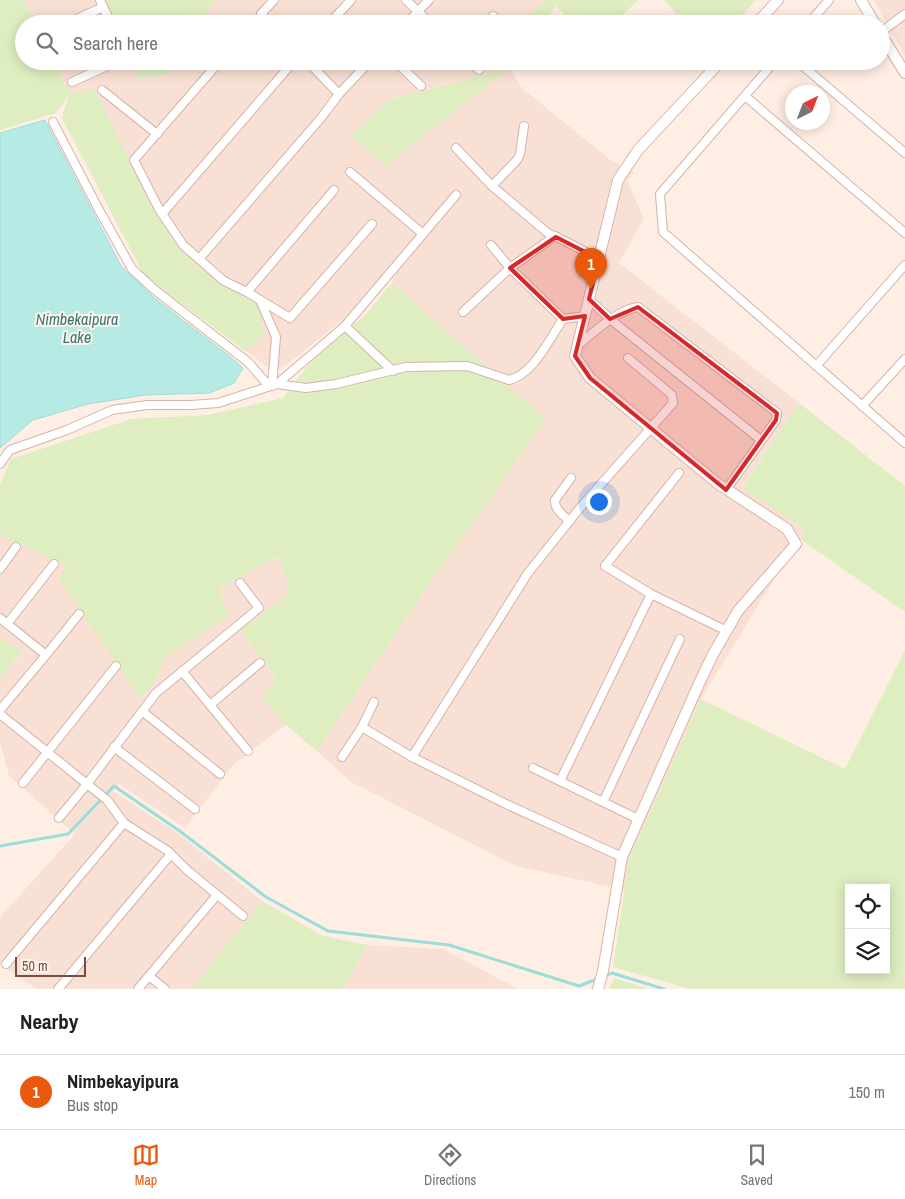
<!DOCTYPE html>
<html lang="en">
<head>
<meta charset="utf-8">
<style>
  :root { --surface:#fff; --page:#f2f2f2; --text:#202124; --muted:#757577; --line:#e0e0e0; --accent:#ea580c }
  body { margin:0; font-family:"Archivo Narrow",sans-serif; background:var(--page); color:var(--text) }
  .controls { position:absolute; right:15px; bottom:15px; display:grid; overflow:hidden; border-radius:0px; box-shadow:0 2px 12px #0003 }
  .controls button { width:45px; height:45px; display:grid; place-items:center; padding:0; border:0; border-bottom:1px solid var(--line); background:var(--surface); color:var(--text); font:25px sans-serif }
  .compass { position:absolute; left:785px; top:85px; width:45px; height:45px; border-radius:50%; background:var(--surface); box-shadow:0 2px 12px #0003; rotate:42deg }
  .scale { position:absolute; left:15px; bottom:12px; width:71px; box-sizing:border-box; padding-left:5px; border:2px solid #7a4c46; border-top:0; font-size:14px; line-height:18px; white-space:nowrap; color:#7a4c46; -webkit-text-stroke:4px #fff3ec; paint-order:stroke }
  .you { position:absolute; left:598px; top:501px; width:18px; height:18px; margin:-12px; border:4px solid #fff; border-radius:50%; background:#1a73e8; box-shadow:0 0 0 8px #1a73e833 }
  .badge { display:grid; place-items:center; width:32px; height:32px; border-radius:50%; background:var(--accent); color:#fff; font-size:16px; font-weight:700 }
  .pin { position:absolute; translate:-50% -41px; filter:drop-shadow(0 1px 2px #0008) }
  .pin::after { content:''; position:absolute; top:26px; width:18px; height:15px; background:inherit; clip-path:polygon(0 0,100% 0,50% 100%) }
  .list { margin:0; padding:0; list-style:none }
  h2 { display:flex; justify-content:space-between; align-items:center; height:65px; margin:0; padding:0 20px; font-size:21px }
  h2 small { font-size:16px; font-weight:400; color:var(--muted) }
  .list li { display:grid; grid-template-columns:32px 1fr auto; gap:15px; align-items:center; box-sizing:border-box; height:75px; padding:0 20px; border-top:1px solid var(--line) }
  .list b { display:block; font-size:19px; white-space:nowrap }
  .list p { margin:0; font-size:16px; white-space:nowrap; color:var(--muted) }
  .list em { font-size:16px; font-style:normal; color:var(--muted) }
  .icon { flex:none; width:28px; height:28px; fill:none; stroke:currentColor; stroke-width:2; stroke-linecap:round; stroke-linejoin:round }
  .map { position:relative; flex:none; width:905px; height:989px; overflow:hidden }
  .search { position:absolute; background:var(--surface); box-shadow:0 2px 12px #0003; left:15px; right:15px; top:15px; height:55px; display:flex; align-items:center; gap:12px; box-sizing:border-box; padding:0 18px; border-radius:28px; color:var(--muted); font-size:19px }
  .sheet { height:140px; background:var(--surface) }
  nav { display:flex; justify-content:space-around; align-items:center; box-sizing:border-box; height:70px; border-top:1px solid var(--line); background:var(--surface); font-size:14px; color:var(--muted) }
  nav a { display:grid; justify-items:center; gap:2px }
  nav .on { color:var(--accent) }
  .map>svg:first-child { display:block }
  .residential { fill:#f9e0d4 }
  .green { fill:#deeec0; fill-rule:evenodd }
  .water { fill:#b6ebe5; stroke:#9bded8 }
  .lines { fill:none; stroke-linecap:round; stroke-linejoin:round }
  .stream { stroke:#9bded8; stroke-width:3 }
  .street-casing { stroke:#d4b3ab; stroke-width:10 }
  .secondary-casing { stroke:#dab4aa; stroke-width:12 }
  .street { stroke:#fff; stroke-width:8 }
  .secondary { stroke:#fff; stroke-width:10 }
  .marked { fill:#d62828; fill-opacity:0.2; stroke:#d62828; stroke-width:4; stroke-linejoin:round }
  .labels { text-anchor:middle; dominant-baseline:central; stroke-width:4; stroke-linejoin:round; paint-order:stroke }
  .water-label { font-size:16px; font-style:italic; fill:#357974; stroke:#fff3ec }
</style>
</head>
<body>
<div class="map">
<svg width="905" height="989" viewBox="0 0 905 989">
  <rect width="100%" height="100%" fill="#ffeee3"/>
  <g class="residential">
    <path d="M 23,0 L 105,0 L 116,24 L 35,24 Z"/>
    <path d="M 214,0 L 544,0 L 522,24 L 199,24 Z"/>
    <path d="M 874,0 L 905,0 L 905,56 Z"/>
    <path d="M 54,61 L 132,61 L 140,79 L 168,74 L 175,61 L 501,61 L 509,68 L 389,100 L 352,136 L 385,166 L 510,68 L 521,87 L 609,159 L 634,172 L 627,180 L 644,219 L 619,263 L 799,403 L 742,487 L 805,529 L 701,699 L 629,859 L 625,890 L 516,866 L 351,782 L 317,751 L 428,586 L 546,419 L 392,283 L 404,253 L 342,321 L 281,369 L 267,367 L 144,275 L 62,118 L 70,93 Z"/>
    <path d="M 0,535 L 68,566 L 154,684 L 164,658 L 227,616 L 219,588 L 279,556 L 290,593 L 241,630 L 276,677 L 263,699 L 286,725 L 234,764 L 185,828 L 119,784 L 113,791 L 179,834 L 262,901 L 192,989 L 37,989 L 0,964 L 0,917 L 75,834 L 9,776 L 0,742 L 0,678 L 23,652 L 0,639 Z"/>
    <path d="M 368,945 L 443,949 L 518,989 L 342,989 Z"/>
  </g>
  <g class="green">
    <path d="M 0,0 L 23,0 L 35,24 L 24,24 L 24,61 L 54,61 L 70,93 L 94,89 L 158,217 L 178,249 L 216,282 L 257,304 L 263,318 L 261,324 L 266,333 L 245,351 L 144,275 L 62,118 L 69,95 L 56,113 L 0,130 Z"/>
    <path d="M 105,0 L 214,0 L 199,24 L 116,24 Z"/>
    <path d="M 544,0 L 638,0 L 613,24 L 573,24 L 556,6 L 543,24 L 522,24 Z"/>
    <path d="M 664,0 L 756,0 L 733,24 L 686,24 Z"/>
    <path d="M 132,61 L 175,61 L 168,74 L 140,79 Z"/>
    <path d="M 501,61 L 515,61 L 510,68 L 385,166 L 352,136 L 389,100 L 509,68 Z"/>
    <path d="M 392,283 L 546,419 L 428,586 L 317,751 L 286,725 L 262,699 L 276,677 L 241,630 L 290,593 L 279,556 L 219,588 L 228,616 L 164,658 L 154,684 L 140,699 L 59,578 L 67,566 L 0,535 L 0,485 L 11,459 L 131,419 L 208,415 L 283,398 L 309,364 L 366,314 Z"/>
    <path d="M 799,403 L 905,486 L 905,612 L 800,539 L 805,529 L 742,488 Z"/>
    <path d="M 0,639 L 23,651 L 0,678 Z"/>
    <path d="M 905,650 L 905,989 L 690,989 L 613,967 L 629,859 L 701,699 L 845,769 ZM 849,888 L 886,888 L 886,970 L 849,970 Z"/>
    <path d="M 262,901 L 323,936 L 368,945 L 342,989 L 192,989 Z"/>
    <path d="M 614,978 L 649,989 L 609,989 Z"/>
  </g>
  <path class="water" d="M 45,120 L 121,266 L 154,298 L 228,355 L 243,368 L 234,383 L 209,393 L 145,395 L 88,404 L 33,420 L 0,448 L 0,133 Z"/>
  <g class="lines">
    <g class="stream">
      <path d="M 0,846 L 68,834 L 114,786 L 181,832 L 266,897 L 328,931 L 449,945 L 579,986 L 597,979"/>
      <path d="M 603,977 L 612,973 L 664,989"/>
    </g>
    <g class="street-casing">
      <g id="street">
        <path d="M 100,0 L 111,24"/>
        <path d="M 406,0 L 431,24"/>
        <path d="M 66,24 L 103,7"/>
        <path d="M 270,24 L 261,14 L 274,0"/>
        <path d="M 329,24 L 351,0"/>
        <path d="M 406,24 L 429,0"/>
        <path d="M 486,24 L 493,16"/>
        <path d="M 808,24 L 829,0"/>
        <path d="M 881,32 L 905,14"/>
        <path d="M 220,61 L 134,160 L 159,209 L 183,245 L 224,281 L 247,292 L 290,318 L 372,224"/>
        <path d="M 307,61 L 339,94"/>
        <path d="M 395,61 L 421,86"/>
        <path d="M 470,61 L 479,70"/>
        <path d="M 775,61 L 660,194 L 663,232 L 905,443"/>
        <path d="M 797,61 L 905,153"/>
        <path d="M 72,82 L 118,61"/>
        <path d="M 102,90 L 157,134"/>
        <path d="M 745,96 L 905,233"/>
        <path d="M 53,122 L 99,210 L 132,269 L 156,291 L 248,362 L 269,386"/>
        <path d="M 456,148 L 492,186 L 549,234 L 559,238 L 599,259"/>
        <path d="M 350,172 L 423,234"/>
        <path d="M 492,186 L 517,160 L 520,154 L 524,126"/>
        <path d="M 162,214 L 294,61"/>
        <path d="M 491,245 L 510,268 L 563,319"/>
        <path d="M 199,259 L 321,118 L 339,94 L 370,61"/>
        <path d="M 247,292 L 334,190"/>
        <path d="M 589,299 L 610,319 L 761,440"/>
        <path d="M 260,300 L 276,337 L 272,386"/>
        <path d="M 463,312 L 510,268 L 555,236"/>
        <path d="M 345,326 L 393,371"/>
        <path d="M 578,345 C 596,331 615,311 638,307 L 777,413 L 776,420 L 726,490"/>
        <path d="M 816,366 L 905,265"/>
        <path d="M 277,384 L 345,326 L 456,195"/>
        <path d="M 862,406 L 905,359"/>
        <path d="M 0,464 L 10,450 L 67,430 L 112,410 L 147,405 L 191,405 L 218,403 L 277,384 L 306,388 L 336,384 L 406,367 L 467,366 L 509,380 C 533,375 550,338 563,319 L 585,316"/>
        <path d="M 569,521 C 563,515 554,509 555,500 L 571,478"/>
        <path d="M 0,569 L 16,547"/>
        <path d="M 651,594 L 727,631"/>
        <path d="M 0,618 L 46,655 L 0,710"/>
        <path d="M 7,624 L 54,564"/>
        <path d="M 46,655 L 79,614"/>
        <path d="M 182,671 L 248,751"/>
        <path d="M 210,705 L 260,663"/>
        <path d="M 142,711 L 220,774"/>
        <path d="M 0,714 L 87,784 L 156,693 L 259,608 L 240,583"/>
        <path d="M 362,727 L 412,757 L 506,804 L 622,857"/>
        <path d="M 114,747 L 195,809"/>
        <path d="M 342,757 L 362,727 L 374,702"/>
        <path d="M 412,757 L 528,573 L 579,509 L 673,403 L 672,395 L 628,358"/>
        <path d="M 533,768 L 638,819"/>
        <path d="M 560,781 L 651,594 L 605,566 L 679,473"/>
        <path d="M 23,783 L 116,666"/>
        <path d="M 603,802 L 680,639"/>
        <path d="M 59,818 L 87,784 L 107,800 L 124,823 L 168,851 L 187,870 L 243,916"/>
        <path d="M 6,964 L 124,823"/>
        <path d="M 149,976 L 165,989"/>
        <path d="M 58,989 L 171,854"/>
        <path d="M 138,989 L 217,895"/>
      </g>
    </g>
    <g class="secondary-casing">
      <g id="secondary">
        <path d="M 861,0 L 875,24"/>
        <path d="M 756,24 L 778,0"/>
        <path d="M 881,34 L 905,73"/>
        <path d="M 598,989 L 603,971 L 622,857 L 697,688 L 712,656 L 738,611 L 796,544 L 787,529 L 717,483 L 590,378 L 575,356 L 618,180 L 638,150 L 721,61"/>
      </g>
    </g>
    <use href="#street" class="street"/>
    <use href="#secondary" class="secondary"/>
  </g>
  <path class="marked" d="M 556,237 L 599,259 L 589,299 L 610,319 L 638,307 L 777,413 L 776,420 L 726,490 L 590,378 L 575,356 L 585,316 L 563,319 L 510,268 Z"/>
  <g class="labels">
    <g class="water-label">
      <text x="77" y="319">Nimbekaipura<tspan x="77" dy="18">Lake</tspan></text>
    </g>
  </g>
</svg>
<div class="controls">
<button><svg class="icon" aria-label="locate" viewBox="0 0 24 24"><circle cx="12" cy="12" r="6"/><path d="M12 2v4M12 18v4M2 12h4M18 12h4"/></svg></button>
<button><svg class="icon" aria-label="layers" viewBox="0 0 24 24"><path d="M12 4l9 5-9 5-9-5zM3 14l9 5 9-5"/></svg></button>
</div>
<svg class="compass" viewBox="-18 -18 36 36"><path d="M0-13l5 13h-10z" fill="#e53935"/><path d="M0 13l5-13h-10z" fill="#757577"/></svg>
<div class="scale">50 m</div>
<div class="you"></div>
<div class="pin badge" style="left:591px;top:289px">1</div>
<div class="search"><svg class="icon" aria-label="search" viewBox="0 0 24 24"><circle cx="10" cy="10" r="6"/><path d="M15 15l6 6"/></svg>Search here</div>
</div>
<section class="sheet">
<h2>Nearby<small></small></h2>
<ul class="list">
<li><span class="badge">1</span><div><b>Nimbekayipura</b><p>Bus stop</p></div><em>150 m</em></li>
</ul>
</section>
<nav>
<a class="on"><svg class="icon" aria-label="map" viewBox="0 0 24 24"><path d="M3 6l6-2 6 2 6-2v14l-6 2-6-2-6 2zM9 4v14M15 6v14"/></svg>Map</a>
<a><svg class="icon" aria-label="directions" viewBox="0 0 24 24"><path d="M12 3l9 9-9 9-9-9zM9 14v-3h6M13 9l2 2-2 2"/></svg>Directions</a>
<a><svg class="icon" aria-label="saved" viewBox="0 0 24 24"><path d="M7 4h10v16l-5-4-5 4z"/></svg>Saved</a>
</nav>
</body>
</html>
